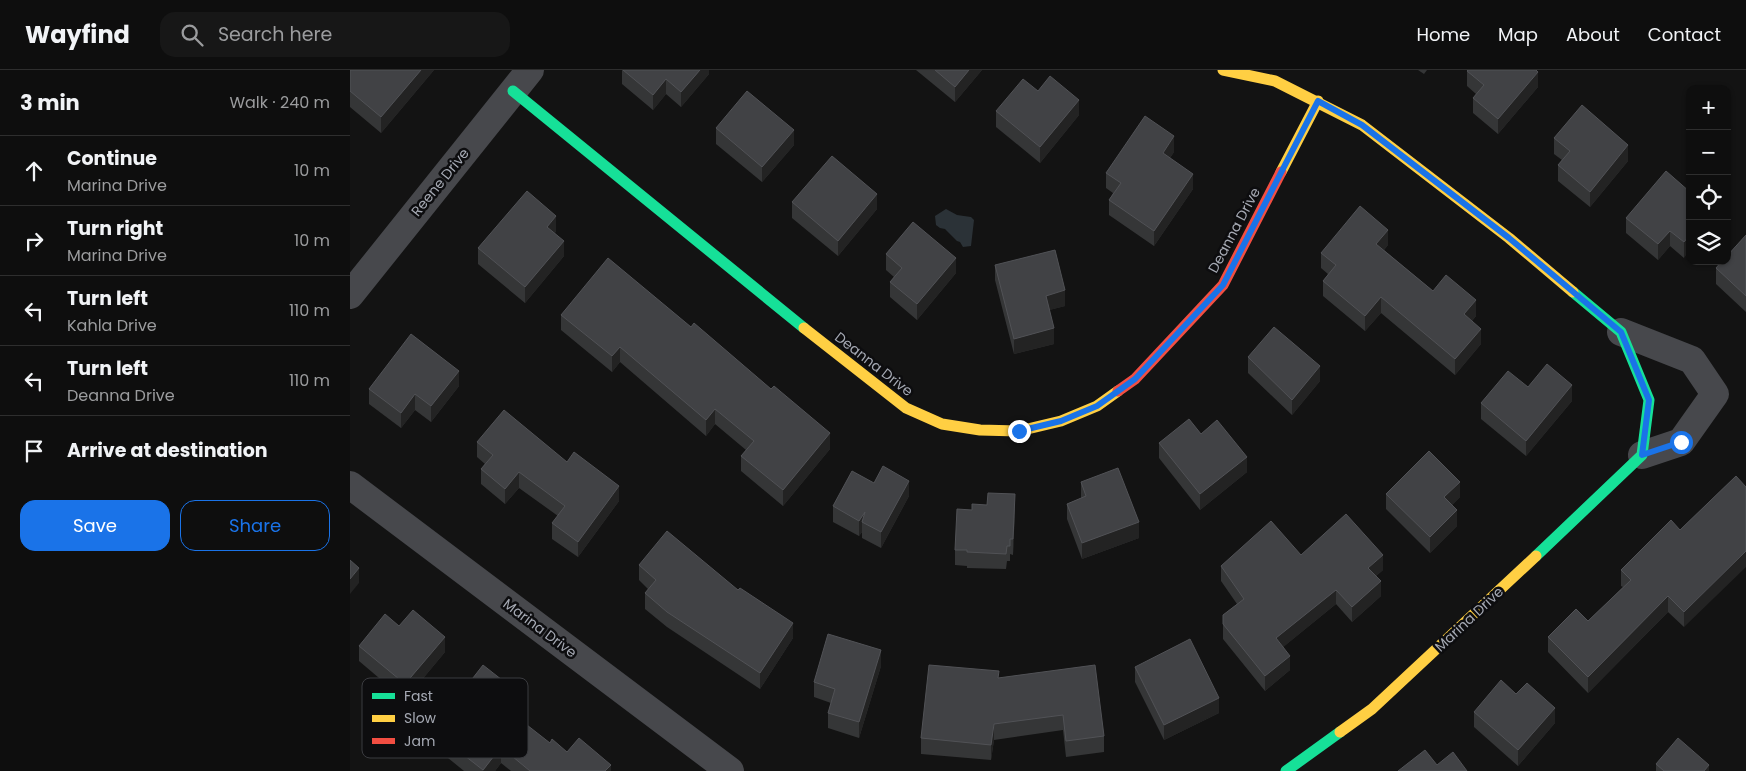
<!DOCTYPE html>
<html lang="en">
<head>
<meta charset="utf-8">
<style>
  :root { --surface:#0e0e0e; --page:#171717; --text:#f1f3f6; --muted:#9b9c9e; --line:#2e2e2e; --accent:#1a73e8 }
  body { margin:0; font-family:Poppins,sans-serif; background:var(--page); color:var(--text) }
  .controls { position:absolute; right:15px; top:15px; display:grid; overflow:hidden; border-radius:10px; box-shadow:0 1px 4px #0004 }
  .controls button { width:45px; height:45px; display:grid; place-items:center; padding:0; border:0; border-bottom:1px solid var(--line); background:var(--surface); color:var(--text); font:25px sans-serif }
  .stop { position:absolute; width:15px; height:15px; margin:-11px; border:4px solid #1a73e8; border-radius:50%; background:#fff }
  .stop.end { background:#1a73e8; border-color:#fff; box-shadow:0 1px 5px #0008 }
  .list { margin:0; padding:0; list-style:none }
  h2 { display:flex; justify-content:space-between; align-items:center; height:65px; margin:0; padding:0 20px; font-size:21px }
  h2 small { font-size:16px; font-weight:400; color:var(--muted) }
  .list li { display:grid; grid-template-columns:32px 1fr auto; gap:15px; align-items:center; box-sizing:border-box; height:70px; padding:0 20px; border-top:1px solid var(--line) }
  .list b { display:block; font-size:19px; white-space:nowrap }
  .list p { margin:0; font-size:16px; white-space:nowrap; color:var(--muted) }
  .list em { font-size:16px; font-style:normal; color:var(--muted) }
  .actions { display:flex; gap:10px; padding:15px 20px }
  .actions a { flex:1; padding:11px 0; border:1px solid var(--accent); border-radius:15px; text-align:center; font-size:18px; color:var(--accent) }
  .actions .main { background:var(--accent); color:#fff }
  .icon { flex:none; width:28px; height:28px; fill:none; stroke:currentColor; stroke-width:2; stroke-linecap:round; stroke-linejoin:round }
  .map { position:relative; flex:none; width:1396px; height:701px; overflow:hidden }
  header { display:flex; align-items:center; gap:30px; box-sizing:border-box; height:70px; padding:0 25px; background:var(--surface); border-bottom:1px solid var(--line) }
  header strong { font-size:24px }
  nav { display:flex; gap:28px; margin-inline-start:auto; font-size:18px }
  .search { width:350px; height:45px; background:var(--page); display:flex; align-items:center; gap:12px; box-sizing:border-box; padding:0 18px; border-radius:15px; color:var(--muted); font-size:19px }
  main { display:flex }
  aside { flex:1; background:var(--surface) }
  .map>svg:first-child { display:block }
  .water { fill:#2b3237 }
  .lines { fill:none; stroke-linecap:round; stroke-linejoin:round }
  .street { stroke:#47484c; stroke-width:28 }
  .fast { stroke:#16e098; stroke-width:11 }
  .slow { stroke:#ffcf43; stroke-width:11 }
  .jam { stroke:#f24e42; stroke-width:11 }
  .wall { fill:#353637 }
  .shaded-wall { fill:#232323 }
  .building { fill:#414245; stroke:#515256 }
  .route { stroke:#1a73e8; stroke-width:6 }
  .labels { text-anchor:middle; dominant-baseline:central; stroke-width:5; stroke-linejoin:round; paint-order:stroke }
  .street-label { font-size:14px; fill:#a5a9b3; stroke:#0d0d0f }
  .key { fill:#0d0d0f; stroke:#3b3c40; stroke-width:1 }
  .key-label { font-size:14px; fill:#a5a9b3 }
</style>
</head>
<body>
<header>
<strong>Wayfind</strong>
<div class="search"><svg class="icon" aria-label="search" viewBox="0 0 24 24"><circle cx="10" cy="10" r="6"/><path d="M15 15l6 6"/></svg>Search here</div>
<nav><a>Home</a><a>Map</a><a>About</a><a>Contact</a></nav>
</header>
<main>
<aside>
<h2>3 min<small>Walk · 240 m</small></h2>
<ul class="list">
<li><svg class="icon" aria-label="ahead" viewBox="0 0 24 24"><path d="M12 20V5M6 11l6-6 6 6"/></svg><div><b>Continue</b><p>Marina Drive</p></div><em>10 m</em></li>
<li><svg class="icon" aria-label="right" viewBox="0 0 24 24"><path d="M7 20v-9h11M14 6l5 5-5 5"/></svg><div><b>Turn right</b><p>Marina Drive</p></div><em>10 m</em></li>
<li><svg class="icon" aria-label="left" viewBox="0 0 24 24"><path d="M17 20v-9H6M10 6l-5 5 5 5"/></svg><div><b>Turn left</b><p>Kahla Drive</p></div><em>110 m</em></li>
<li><svg class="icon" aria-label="left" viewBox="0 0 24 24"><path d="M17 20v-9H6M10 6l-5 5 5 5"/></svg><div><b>Turn left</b><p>Deanna Drive</p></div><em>110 m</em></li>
<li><svg class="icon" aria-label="arrive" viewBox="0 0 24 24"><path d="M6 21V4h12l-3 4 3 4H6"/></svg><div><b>Arrive at destination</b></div></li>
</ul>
<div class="actions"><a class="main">Save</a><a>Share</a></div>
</aside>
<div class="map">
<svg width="1396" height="701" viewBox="0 0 1396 701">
  <rect width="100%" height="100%" fill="#131313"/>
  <path class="water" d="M 596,139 L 607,145 L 621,147 L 624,150 L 621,176 L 613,177 L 610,172 L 607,171 L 595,159 L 590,158 L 586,155 L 585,146 Z"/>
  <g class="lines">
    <g class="street">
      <path d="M 0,225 L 180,0"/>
      <path d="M 1271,262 L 1342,290 L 1365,324 L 1331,372 L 1292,385"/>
      <path d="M 0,415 L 380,701"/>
    </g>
    <g class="fast">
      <path d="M 163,21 L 454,258"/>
      <path d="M 1186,486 L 1292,385 L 1299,330 L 1271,262 L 1223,222"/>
      <path d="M 936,701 L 990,662"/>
    </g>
    <g class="slow">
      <path d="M 873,0 L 925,11 L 1012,55 L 1159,168 L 1223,222"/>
      <path d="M 931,102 L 968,31"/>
      <path d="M 454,258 L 556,338 L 592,354 L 630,360 L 669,361 L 711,351 L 747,336 L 768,321"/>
      <path d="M 990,662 L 1022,639 L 1186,486"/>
    </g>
    <path class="jam" d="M 768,321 L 785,309 L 873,215 L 931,102"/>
  </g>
  <g class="wall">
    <path d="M 0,0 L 84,0 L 31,63 L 0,37 Z"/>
    <path d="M 272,0 L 359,0 L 359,4 L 331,37 L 316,24 L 303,40 L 272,14 Z"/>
    <path d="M 566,0 L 632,0 L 605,32 Z"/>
    <path d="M 1068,0 L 1077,0 L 1074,4 Z"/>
    <path d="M 1117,1 L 1188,17 L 1148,64 L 1123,43 L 1123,28 L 1126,24 L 1117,16 Z"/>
    <path d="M 688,21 L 729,45 L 690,93 L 646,57 L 646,41 Z"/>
    <path d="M 366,58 L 444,75 L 412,112 L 366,74 Z"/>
    <path d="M 1204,68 L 1278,91 L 1240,137 L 1208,111 L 1208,95 L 1212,90 L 1204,84 Z"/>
    <path d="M 824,82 L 820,88 L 843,119 L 804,176 L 759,145 L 759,130 L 763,123 L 756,118 L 756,103 Z"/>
    <path d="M 1340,122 L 1334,188 L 1320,176 L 1308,190 L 1276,163 L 1276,148 Z"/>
    <path d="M 442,132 L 527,139 L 488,186 L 442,148 Z"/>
    <path d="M 206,161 L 205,163 L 214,186 L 175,233 L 128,194 L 128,178 Z"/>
    <path d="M 1396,165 L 1396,242 L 1366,214 L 1366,198 Z"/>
    <path d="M 1038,175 L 1034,180 L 1083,221 L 1126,246 L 1122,251 L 1131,274 L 1105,305 L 1031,243 L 1015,261 L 973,226 L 973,211 L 978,204 L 971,198 L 971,183 Z"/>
    <path d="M 536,184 L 606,203 L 567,250 L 540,227 L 540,212 L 544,207 L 536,200 Z"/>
    <path d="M 645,195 L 715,236 L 699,240 L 704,274 L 664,284 L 645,210 Z"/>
    <path d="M 211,245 L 480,379 L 433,436 L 391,401 L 391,386 L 396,380 L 365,354 L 356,366 L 270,292 L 262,302 L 211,260 Z"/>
    <path d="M 898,287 L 970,311 L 942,345 L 898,303 Z"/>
    <path d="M 109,316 L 81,352 L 65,340 L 51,358 L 19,334 L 19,319 Z"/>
    <path d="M 1222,331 L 1176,386 L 1131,349 L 1131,333 Z"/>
    <path d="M 851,364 L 897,402 L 850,440 L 809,388 L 809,373 Z"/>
    <path d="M 127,372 L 217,392 L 269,431 L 228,487 L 202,469 L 202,453 L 208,446 L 169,418 L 155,434 L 131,414 L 131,399 L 135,394 L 127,387 Z"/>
    <path d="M 1386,406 L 1334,557 L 1318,542 L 1238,623 L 1198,582 L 1198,567 L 1238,551 L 1273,517 L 1271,516 L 1271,500 L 1330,460 Z"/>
    <path d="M 731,412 L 789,468 L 732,489 L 717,449 L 717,434 L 731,428 Z"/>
    <path d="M 524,413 L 559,426 L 531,478 L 512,468 L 512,462 L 509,466 L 483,452 L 483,436 Z"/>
    <path d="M 1036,424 L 1110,427 L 1102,435 L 1107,456 L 1080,483 L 1036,439 Z"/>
    <path d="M 665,439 L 663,485 L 660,484 L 660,491 L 657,491 L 656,499 L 617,498 L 617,496 L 605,495 L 605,480 Z"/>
    <path d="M 951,485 L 1033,500 L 1026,506 L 1031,526 L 1002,552 L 986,534 L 933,577 L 940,600 L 915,621 L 873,569 L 873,545 L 887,534 L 871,511 L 871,496 Z"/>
    <path d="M 289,495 L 443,568 L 410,619 L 317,557 L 295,539 L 295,523 L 298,519 L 289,510 Z"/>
    <path d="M 49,556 L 95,582 L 55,630 L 9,591 L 9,576 Z"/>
    <path d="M 531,596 L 509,668 L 478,658 L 478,643 L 481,633 L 464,627 L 464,612 Z"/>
    <path d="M 785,597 L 869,643 L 814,670 L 785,612 Z"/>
    <path d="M 649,608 L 754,666 L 754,682 L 716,687 L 713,660 L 644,670 L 641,690 L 571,684 L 571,668 Z"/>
    <path d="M 1166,624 L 1205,653 L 1168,696 L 1124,657 L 1124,642 Z"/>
    <path d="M 166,637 L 161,643 L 200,673 L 255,701 L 161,701 L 151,693 L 145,701 L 114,701 L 87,679 L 87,664 L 95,653 L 95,644 Z"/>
    <path d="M 1306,694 L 1359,701 L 1306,701 Z"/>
  </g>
  <g class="shaded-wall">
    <path d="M 71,0 L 84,0 L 31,63 L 31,47 Z"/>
    <path d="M 350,0 L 359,0 L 359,4 L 331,37 L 331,22 Z"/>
    <path d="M 619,0 L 632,0 L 605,32 L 605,17 Z"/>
    <path d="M 1188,2 L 1188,17 L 1148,64 L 1148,49 Z"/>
    <path d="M 316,9 L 316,24 L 303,40 L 303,25 Z"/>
    <path d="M 729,30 L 729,45 L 690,93 L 690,77 Z"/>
    <path d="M 444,60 L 444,75 L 412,112 L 412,97 Z"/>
    <path d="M 824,66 L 824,82 L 813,98 L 813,83 Z"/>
    <path d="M 1278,75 L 1278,91 L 1240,137 L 1240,122 Z"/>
    <path d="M 843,104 L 843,119 L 804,176 L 804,161 Z"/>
    <path d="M 527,124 L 527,139 L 488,186 L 488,171 Z"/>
    <path d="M 206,146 L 206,161 L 197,172 L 197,157 Z"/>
    <path d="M 1038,160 L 1038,175 L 1026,189 L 1026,174 Z"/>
    <path d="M 1320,161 L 1320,176 L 1308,190 L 1308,174 Z"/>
    <path d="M 1340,165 L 1340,180 L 1334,188 L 1334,172 Z"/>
    <path d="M 214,171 L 214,186 L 175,233 L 175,217 Z"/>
    <path d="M 606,188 L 606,203 L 567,250 L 567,234 Z"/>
    <path d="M 715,220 L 715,236 L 696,241 L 696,226 Z"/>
    <path d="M 1031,227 L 1031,243 L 1015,261 L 1015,246 Z"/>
    <path d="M 1126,230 L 1126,246 L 1114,260 L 1114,244 Z"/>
    <path d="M 704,258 L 704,274 L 664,284 L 664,269 Z"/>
    <path d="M 1131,259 L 1131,274 L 1105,305 L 1105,289 Z"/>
    <path d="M 270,277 L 270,292 L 262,302 L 262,286 Z"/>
    <path d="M 970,296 L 970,311 L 942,345 L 942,330 Z"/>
    <path d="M 109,301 L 109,316 L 81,352 L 81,336 Z"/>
    <path d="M 1222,315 L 1222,331 L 1176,386 L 1176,371 Z"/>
    <path d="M 65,324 L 65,340 L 51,358 L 51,343 Z"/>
    <path d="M 365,339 L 365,354 L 356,366 L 356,350 Z"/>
    <path d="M 480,363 L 480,379 L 433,436 L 433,420 Z"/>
    <path d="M 897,387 L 897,402 L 850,440 L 850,424 Z"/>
    <path d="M 169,402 L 169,418 L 155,434 L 155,419 Z"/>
    <path d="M 559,411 L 559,426 L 531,478 L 531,462 Z"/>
    <path d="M 1110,412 L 1110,427 L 1094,443 L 1094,427 Z"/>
    <path d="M 269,416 L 269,431 L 228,487 L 228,472 Z"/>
    <path d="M 665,424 L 665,439 L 663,485 L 663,469 Z"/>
    <path d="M 1107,440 L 1107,456 L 1080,483 L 1080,467 Z"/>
    <path d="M 515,442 L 512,452 L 512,462 L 509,466 L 509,451 Z"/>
    <path d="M 789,452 L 789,468 L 732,489 L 732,473 Z"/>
    <path d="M 1396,481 L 1396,497 L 1334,557 L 1334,542 Z"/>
    <path d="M 1033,485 L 1033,500 L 1018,513 L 1018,498 Z"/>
    <path d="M 9,498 L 9,513 L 0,524 L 0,509 Z"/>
    <path d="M 1031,511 L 1031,526 L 1002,552 L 1002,537 Z"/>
    <path d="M 986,520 L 986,534 L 926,583 L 926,568 Z"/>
    <path d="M 1318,526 L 1318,542 L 1238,623 L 1238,607 Z"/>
    <path d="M 443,553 L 443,568 L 410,619 L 410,603 Z"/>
    <path d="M 95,567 L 95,582 L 55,630 L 55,614 Z"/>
    <path d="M 531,580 L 531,596 L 509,668 L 509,652 Z"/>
    <path d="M 940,586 L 940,600 L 915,621 L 915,606 Z"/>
    <path d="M 166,621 L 166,637 L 154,652 L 154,637 Z"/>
    <path d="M 869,628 L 869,643 L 814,670 L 814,655 Z"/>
    <path d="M 1205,638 L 1205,653 L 1168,696 L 1168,680 Z"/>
    <path d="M 644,654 L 644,670 L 641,690 L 641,675 Z"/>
    <path d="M 151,677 L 151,693 L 145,701 L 133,701 Z"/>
    <path d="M 261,695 L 261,701 L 255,701 Z"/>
    <path d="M 1359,695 L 1359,701 L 1354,701 Z"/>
  </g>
  <g class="building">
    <path d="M 0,0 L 71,0 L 31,47 L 0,21 Z"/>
    <path d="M 273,0 L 350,0 L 331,22 L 316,9 L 303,25 Z"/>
    <path d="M 585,0 L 619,0 L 605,17 Z"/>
    <path d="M 1118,0 L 1186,0 L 1188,2 L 1148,49 L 1123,28 L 1134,15 L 1117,1 Z"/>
    <path d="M 700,6 L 729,30 L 690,77 L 646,41 L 673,9 L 688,21 Z"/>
    <path d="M 397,21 L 444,60 L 412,97 L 366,58 Z"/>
    <path d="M 1232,35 L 1278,75 L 1240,122 L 1208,95 L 1220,81 L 1204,68 Z"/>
    <path d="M 795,46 L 824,66 L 813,83 L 843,104 L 804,161 L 759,130 L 771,113 L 756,103 Z"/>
    <path d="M 482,86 L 527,124 L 488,171 L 442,132 Z"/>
    <path d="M 1316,101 L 1340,122 L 1340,165 L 1334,172 L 1320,161 L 1308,174 L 1276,148 Z"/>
    <path d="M 177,121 L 206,146 L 197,157 L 214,171 L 175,217 L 128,178 Z"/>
    <path d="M 1010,136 L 1038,160 L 1026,174 L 1083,221 L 1096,205 L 1126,230 L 1114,244 L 1131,259 L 1105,289 L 1031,227 L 1015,246 L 973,211 L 986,195 L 971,183 Z"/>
    <path d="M 563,152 L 606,188 L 567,234 L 540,212 L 552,198 L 536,184 Z"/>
    <path d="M 1396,165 L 1396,226 L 1366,198 L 1372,191 L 1377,191 L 1377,186 Z"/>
    <path d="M 705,180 L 715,220 L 696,226 L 704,258 L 664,269 L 645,195 Z"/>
    <path d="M 258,188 L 341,257 L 344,253 L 421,319 L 424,316 L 480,363 L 433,420 L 391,386 L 404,371 L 365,339 L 356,350 L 270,277 L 262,286 L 211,245 Z"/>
    <path d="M 924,257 L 970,296 L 942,330 L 898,287 Z"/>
    <path d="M 61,264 L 109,301 L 81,336 L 65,324 L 51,343 L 19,319 Z"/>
    <path d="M 1197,294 L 1222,315 L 1176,371 L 1131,333 L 1158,301 L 1178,317 Z"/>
    <path d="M 154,340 L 217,392 L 224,382 L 269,416 L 228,472 L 202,453 L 215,436 L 169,402 L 155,419 L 131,399 L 143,385 L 127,372 Z"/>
    <path d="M 839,349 L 851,364 L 867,350 L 897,387 L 850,424 L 809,373 Z"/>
    <path d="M 1079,381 L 1110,412 L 1094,427 L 1107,440 L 1080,467 L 1036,424 Z"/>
    <path d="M 533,396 L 559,411 L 531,462 L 512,452 L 515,442 L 509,451 L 483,436 L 502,401 L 524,413 Z"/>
    <path d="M 768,398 L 789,452 L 732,473 L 717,434 L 736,426 L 731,412 Z"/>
    <path d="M 1386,406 L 1396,417 L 1396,481 L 1334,542 L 1318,526 L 1238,607 L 1198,567 L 1226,539 L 1238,551 L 1281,510 L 1271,500 L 1321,450 L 1330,460 Z"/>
    <path d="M 638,423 L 665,424 L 663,469 L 660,469 L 660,476 L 657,476 L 656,484 L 617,482 L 617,480 L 605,480 L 607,439 L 622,440 L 622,434 L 637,435 Z"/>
    <path d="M 996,444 L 1033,485 L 1018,498 L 1031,511 L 1002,537 L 986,520 L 926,568 L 940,586 L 915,606 L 873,554 L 873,545 L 894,529 L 871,496 L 921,451 L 951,485 Z"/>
    <path d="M 317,461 L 388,520 L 390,518 L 443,553 L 410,603 L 317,542 L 295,523 L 306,510 L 289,495 Z"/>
    <path d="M 0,490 L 9,498 L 0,509 Z"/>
    <path d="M 63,540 L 95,567 L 55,614 L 9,576 L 35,544 L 49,556 Z"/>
    <path d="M 478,564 L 531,580 L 509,652 L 478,643 L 485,619 L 464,612 Z"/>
    <path d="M 840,569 L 869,628 L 814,655 L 785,597 Z"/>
    <path d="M 133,595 L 166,621 L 154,637 L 200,673 L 202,669 L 217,682 L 229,668 L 261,695 L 255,701 L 180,701 L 151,677 L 133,700 L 87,664 L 99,647 L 95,644 Z"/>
    <path d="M 579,595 L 649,601 L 648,608 L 745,595 L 754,666 L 716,671 L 713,645 L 644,654 L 641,675 L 571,668 Z"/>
    <path d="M 1151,610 L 1166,624 L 1177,613 L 1205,638 L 1168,680 L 1124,642 Z"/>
    <path d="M 1328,668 L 1359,695 L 1354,701 L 1314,701 L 1306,694 Z"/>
    <path d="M 1075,680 L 1087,695 L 1103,682 L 1117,701 L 1048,701 Z"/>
  </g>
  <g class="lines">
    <path class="route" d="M 669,361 L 711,351 L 747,336 L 785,309 L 873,215 L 968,31 L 1012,55 L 1159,168 L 1271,262 L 1299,330 L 1292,385 L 1331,372"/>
  </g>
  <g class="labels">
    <g class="street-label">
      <text transform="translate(90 112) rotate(-51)">Reene Drive</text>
      <text transform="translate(884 160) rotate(-62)">Deanna Drive</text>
      <text transform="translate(524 294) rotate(38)">Deanna Drive</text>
      <text transform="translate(1119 549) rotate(-43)">Marina Drive</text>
      <text transform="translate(190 558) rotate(37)">Marina Drive</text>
    </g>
  </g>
  <rect x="12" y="608" width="166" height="80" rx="8" class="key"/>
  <rect x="22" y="623" width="23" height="6" fill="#16e098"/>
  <rect x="22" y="645" width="23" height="7" fill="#ffcf43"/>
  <rect x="22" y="668" width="23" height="6" fill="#f24e42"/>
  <g class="key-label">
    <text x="54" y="631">Fast</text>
    <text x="54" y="653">Slow</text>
    <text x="54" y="676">Jam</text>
  </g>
</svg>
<div class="controls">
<button>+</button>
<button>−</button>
<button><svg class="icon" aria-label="locate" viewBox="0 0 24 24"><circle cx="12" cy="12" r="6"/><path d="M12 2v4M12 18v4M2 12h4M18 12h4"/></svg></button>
<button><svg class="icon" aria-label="layers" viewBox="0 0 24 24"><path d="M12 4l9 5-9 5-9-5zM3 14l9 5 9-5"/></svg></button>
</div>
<div class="stop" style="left:1331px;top:372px"></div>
<div class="stop end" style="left:669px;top:361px"></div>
</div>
</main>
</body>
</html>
